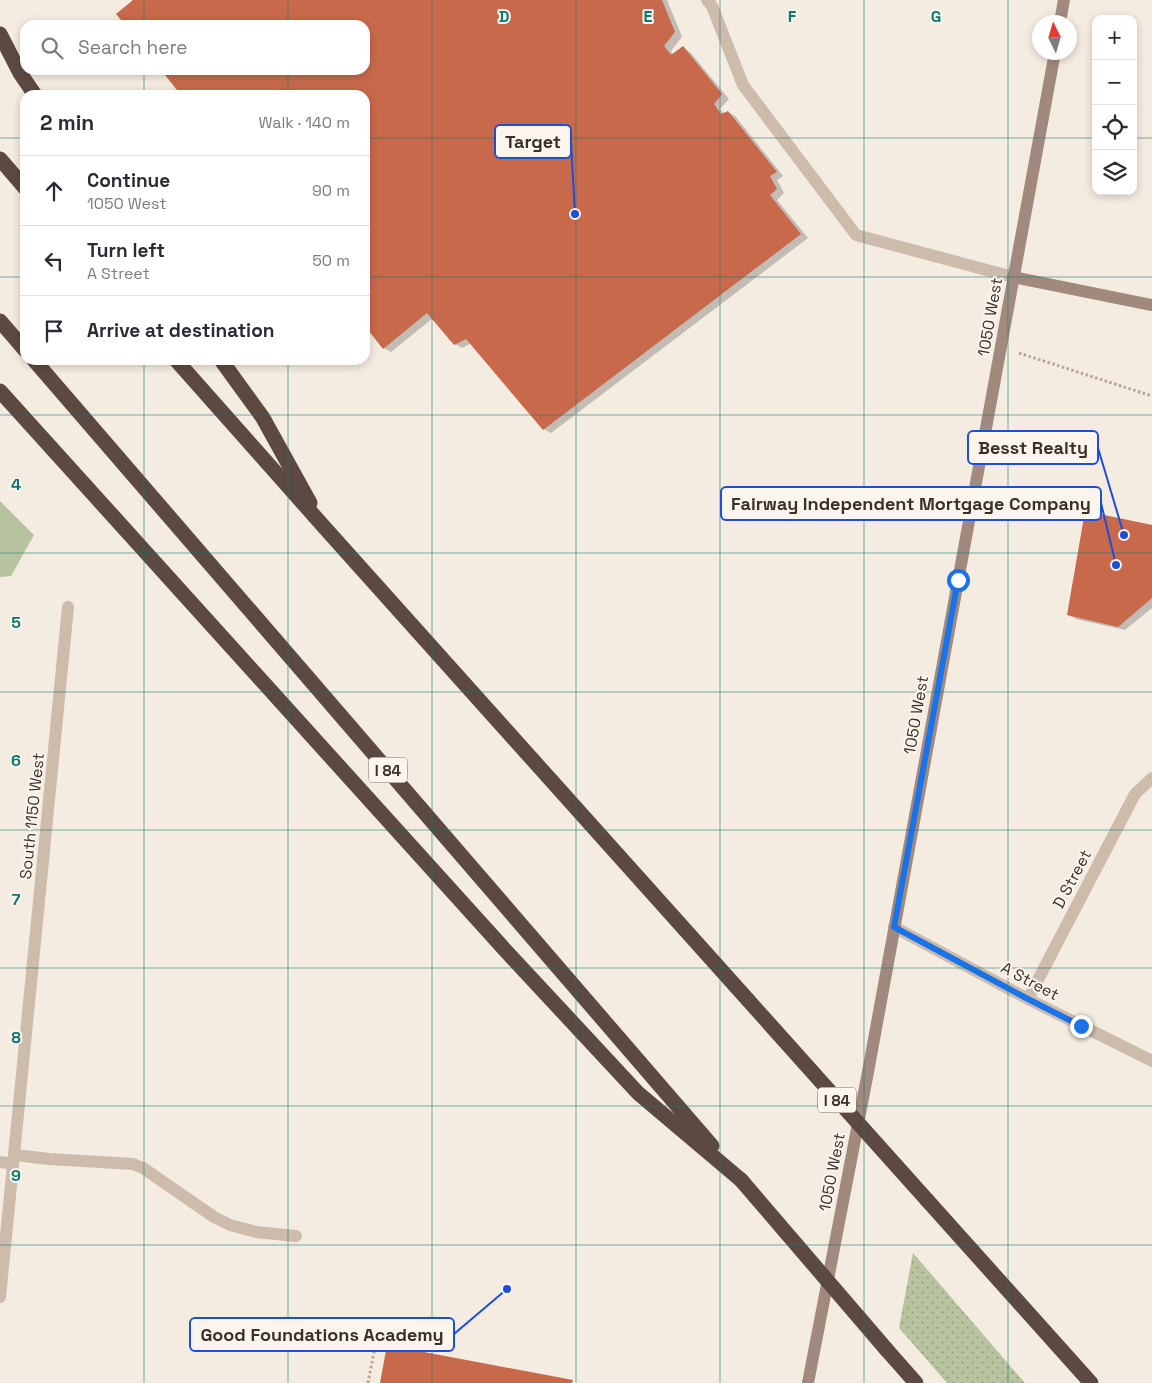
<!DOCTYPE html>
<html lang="en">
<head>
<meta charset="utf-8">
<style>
  :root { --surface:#fff; --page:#f7f7f7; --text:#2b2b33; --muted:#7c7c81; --line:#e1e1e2 }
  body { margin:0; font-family:"Space Grotesk",sans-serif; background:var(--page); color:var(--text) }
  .controls { position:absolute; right:15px; top:15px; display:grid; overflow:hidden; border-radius:10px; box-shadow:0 2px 8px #0003 }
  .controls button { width:45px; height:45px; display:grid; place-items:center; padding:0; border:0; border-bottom:1px solid var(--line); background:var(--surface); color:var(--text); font:25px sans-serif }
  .compass { position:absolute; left:1032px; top:15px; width:45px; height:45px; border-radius:50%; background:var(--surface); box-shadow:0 2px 8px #0003; rotate:355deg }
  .stop { position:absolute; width:15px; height:15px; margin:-11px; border:4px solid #1a73e8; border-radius:50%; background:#fff }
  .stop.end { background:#1a73e8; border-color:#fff; box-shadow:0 1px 5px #0008 }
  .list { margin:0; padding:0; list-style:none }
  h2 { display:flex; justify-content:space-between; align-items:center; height:65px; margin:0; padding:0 20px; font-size:21px }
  h2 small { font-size:16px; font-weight:400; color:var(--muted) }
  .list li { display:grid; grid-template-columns:32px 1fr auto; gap:15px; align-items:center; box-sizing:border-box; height:70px; padding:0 20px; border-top:1px solid var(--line) }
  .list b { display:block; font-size:19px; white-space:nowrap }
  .list p { margin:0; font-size:16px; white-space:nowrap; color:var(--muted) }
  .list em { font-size:16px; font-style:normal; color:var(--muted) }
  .icon { flex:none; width:28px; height:28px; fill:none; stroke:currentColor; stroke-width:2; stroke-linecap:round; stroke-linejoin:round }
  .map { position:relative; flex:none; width:1152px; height:1383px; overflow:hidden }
  .search { position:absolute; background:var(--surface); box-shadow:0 2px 8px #0003; left:20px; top:20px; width:350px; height:55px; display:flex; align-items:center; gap:12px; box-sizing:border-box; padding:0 18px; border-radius:15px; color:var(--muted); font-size:19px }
  .panel { position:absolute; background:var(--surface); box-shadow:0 2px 8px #0003; left:20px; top:90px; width:350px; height:275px; border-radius:15px }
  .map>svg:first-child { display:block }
  .grass { fill:url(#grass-dots) }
  .park { fill:#b8c4a0 }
  .shadow { fill:#0003 }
  .building { fill:#c8694b }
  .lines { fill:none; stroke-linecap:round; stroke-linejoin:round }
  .path { stroke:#b9a596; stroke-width:3; stroke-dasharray:2.5 2.5; stroke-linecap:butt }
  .lane { stroke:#cdbbac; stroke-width:12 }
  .street { stroke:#cdbbac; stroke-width:12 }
  .secondary { stroke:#a18a7d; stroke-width:12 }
  .highway { stroke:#5c4a42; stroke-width:15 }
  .highway-bridge { stroke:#5c4a42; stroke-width:15 }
  .route { stroke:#1a73e8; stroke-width:6 }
  .grid { fill:none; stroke:#0f766e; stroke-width:1; stroke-opacity:0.55 }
  .labels { text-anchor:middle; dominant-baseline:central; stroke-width:4; stroke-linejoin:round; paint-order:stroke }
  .shield { fill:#fbf5ee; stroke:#756b66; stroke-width:1 }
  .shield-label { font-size:15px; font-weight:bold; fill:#3b302b }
  .street-label { font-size:16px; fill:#3b302b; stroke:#fbf5ee }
  .grid-label { font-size:16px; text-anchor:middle; font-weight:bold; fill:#0f766e; stroke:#fbf5ee; stroke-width:4; stroke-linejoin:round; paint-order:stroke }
  .leader { fill:none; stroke:#1d4ed8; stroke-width:2 }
  .callout-dot { fill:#1d4ed8; stroke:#fbf5ee; stroke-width:2 }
  .callout { fill:#fbf5ee; stroke:#1d4ed8; stroke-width:2 }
  .callout-label { font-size:18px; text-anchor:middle; font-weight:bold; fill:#3b302b }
</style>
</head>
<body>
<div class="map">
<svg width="1152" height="1383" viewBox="0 0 1152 1383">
  <defs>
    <pattern id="grass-dots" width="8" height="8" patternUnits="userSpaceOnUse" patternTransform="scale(1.25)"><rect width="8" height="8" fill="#b8c4a0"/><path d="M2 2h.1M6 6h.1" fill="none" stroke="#97a083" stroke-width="1.8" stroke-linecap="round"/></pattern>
  </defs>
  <rect width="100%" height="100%" fill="#f4ebe1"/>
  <path class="grass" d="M 913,1253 L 1025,1383 L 947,1383 L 899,1328 Z"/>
  <path class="park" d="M 0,501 L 34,535 L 11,576 L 0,577 Z"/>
  <g class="shadow">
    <path d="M 135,0 L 667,0 L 682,37 L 671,51 L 673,55 L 683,48 L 690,52 L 729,99 L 720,109 L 724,114 L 727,112 L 735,116 L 783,176 L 777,180 L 784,193 L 777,200 L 808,238 L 551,433 L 544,429 L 472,343 L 462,348 L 455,344 L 433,318 L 391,352 L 384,348 L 365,324 L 365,95 L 182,95 L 162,70 L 365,70 L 365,25 L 126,25 Z"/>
    <path d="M 1152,526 L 1152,608 L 1125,630 L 1076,619 L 1069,615 Z"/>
  </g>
  <g class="building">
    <path d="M 133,0 L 662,0 L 675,32 L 664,46 L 671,55 L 683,46 L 722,94 L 714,104 L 721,114 L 728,111 L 777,172 L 770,176 L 777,189 L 770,195 L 801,234 L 543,430 L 466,339 L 454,345 L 427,313 L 383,349 L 365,326 L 365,95 L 181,95 L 161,70 L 365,70 L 365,25 L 125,25 L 116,14 Z"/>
    <path d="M 1085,511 L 1152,525 L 1152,598 L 1118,627 L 1067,615 Z"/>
    <path d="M 387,1345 L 573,1380 L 572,1383 L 380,1383 Z"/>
  </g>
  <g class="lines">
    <g class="path">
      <path d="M 1019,353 L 1152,396"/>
      <path d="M 368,1383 L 375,1347"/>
    </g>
    <g class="lane">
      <path d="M 707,0 L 712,6 L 743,85 L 856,235 L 1013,277"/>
      <path d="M 894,927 L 1028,999 L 1152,1061"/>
      <path d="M 1028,999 L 1135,794 L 1152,778"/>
      <path d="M 15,1155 L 49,1159 L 133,1164 L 143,1168 L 214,1217 L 230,1225 L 256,1232 L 296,1236"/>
    </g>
    <g class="street">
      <path d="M 0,1162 L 13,1164"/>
      <path d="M 0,1297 L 68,607"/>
    </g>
    <g class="secondary">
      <path d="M 1060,22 L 1064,0"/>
      <path d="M 1013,277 L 1152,305"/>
      <path d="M 808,1383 L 868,1072 L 1055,52"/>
    </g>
    <g class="highway">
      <path d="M 0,34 L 20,73 L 35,95"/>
      <path d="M 0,159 L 25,188"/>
      <path d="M 0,321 L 25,350"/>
      <path d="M 34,360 L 712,1146"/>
      <path d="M 176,360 L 325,528 L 748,1000"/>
      <path d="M 221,360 L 263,418 L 310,503"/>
      <path d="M 0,391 L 505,950 L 638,1093 L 741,1180"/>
      <path d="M 927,1200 L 1091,1383"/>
      <path d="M 886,1349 L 916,1383"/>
    </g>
    <g class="highway-bridge">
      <path d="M 748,1000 L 927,1200"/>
      <path d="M 741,1180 L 886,1349"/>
    </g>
  </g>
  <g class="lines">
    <path class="route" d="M 958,580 L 894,927 L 1028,999 L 1081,1026"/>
  </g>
  <path class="grid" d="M 144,0 L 144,25M 288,0 L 288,25M 432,0 L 432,1383M 576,0 L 576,1383M 720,0 L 720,1383M 864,0 L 864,1383M 1008,0 L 1008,1383M 144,70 L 144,95M 288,70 L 288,95M 0,138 L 25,138M 365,138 L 1096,138M 1133,138 L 1152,138M 0,277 L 25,277M 365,277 L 1152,277M 144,360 L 144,1383M 288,360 L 288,1383M 0,415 L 1152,415M 0,553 L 1152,553M 0,692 L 1152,692M 0,830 L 1152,830M 0,968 L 1152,968M 0,1106 L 1152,1106M 0,1245 L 1152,1245"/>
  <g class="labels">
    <g class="shield">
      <rect x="369" y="757.5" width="38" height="25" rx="4"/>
      <rect x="818" y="1087.5" width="38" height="25" rx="4"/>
    </g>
    <g class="shield-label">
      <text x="388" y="770">I 84</text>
      <text x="837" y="1100">I 84</text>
    </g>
    <g class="street-label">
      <text transform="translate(990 317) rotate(-80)">1050 West</text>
      <text transform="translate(916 715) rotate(-80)">1050 West</text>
      <text transform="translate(32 816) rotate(-84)">South 1150 West</text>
      <text transform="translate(1072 879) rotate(-62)">D Street</text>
      <text transform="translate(1030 981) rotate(28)">A Street</text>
      <text transform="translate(832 1172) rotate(-79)">1050 West</text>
    </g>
  </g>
  <g class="grid-label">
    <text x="504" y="22">D</text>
    <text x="648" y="22">E</text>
    <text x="792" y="22">F</text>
    <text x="936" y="22">G</text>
    <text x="16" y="490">4</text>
    <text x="16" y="628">5</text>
    <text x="16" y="766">6</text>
    <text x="16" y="905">7</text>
    <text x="16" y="1043">8</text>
    <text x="16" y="1181">9</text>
  </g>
  <path class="leader" d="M575 214L571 142M1124 535L1098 448M1116 565L1101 503M507 1289L454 1334"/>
  <g class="callout-dot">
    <circle cx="575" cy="214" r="5"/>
    <circle cx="1124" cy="535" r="5"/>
    <circle cx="1116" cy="565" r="5"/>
    <circle cx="507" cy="1289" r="5"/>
  </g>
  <g class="callout">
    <rect x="495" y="125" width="76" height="33" rx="5"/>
    <rect x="968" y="431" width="130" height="33" rx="5"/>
    <rect x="721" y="487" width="380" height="33" rx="5"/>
    <rect x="190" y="1318" width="264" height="33" rx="5"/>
  </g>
  <g class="callout-label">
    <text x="533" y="148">Target</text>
    <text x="1033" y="454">Besst Realty</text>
    <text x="911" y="510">Fairway Independent Mortgage Company</text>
    <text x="322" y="1341">Good Foundations Academy</text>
  </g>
</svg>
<div class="controls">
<button>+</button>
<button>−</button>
<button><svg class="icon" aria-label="locate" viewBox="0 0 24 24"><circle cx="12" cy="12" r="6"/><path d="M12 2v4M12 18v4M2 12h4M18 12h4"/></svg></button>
<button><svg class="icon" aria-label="layers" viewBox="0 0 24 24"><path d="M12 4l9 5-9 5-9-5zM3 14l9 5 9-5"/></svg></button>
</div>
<svg class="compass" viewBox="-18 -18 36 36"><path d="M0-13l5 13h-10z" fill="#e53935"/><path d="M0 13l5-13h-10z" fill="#7c7c81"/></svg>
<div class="stop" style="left:958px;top:580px"></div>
<div class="stop end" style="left:1081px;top:1026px"></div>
<div class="search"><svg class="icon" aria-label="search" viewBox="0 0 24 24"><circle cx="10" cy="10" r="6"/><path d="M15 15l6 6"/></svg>Search here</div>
<section class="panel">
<h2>2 min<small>Walk · 140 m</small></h2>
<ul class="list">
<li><svg class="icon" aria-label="ahead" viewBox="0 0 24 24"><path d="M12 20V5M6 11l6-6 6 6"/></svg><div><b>Continue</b><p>1050 West</p></div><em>90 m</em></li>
<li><svg class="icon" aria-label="left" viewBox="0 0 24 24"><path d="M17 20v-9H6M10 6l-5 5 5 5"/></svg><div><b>Turn left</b><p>A Street</p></div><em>50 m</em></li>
<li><svg class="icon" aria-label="arrive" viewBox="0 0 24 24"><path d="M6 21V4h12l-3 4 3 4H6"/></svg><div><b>Arrive at destination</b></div></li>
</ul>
</section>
</div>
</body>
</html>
